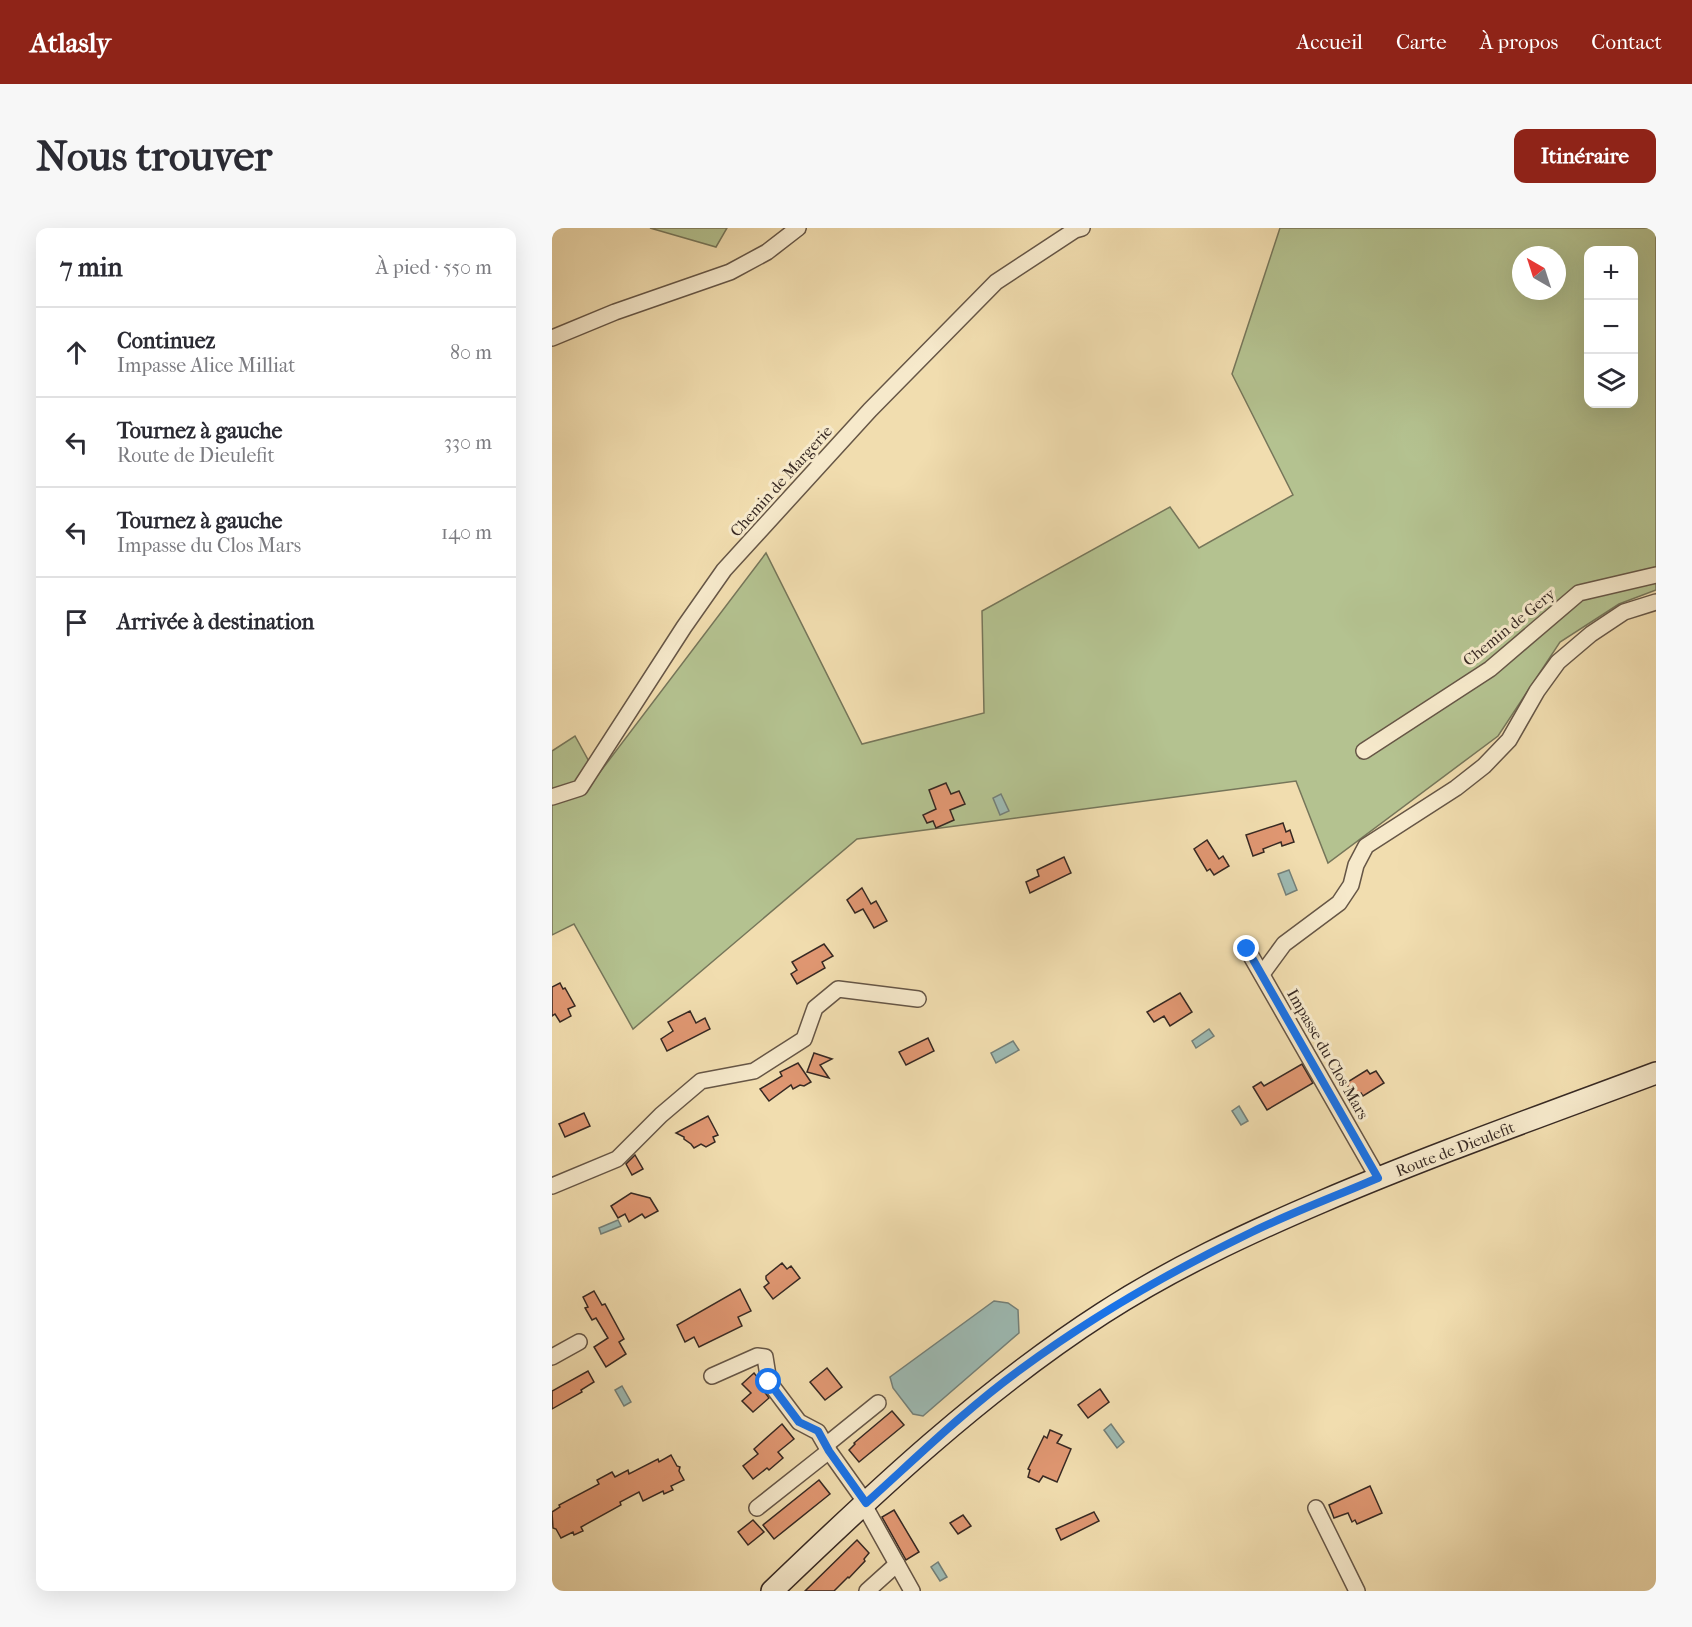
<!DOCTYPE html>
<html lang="fr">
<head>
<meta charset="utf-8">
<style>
  :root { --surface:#fff; --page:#f7f7f7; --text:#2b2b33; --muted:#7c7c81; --line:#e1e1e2; --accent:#8f2418 }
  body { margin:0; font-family:"IM FELL French Canon",serif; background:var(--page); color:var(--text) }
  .controls { position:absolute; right:18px; top:18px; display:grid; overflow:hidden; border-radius:12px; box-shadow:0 6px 24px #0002 }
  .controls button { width:54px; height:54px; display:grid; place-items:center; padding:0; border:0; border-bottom:2px solid var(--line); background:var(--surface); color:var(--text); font:30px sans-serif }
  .compass { position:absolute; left:960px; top:18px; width:54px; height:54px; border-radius:50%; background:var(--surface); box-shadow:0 6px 24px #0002; rotate:321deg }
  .stop { position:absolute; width:18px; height:18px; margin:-14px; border:4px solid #1a73e8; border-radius:50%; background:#fff }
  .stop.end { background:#1a73e8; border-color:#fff; box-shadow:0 2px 6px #0008 }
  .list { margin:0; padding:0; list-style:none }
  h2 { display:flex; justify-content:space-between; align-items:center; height:78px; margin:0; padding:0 24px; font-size:26px }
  h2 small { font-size:20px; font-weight:400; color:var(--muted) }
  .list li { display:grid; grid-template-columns:39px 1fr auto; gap:18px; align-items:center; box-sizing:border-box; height:90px; padding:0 24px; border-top:2px solid var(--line) }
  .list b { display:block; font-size:22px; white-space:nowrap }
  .list p { margin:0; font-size:20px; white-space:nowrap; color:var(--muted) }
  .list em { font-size:20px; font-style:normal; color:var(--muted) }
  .icon { flex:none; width:33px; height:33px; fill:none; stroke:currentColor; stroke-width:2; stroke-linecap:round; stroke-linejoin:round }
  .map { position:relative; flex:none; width:1104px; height:1363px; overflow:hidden; border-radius:12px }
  header { display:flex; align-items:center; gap:36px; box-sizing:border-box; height:84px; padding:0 30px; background:var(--accent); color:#fff }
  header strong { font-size:28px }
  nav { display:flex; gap:33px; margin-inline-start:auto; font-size:21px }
  .intro { display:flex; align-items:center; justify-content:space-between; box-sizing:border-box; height:144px; padding:0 36px }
  h1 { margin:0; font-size:42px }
  .button { padding:15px 27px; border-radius:12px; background:var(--accent); color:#fff; font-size:21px; font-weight:700 }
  main { display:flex; gap:36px; padding:0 36px }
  aside { flex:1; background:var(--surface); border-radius:12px; box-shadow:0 6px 24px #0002 }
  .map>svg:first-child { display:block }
  .green { fill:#b4c290; stroke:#76765a; stroke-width:1.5; fill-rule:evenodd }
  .water { fill:#9dbab3; stroke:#748079; stroke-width:1.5 }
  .building { fill:#e09772; stroke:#372923; stroke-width:1.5 }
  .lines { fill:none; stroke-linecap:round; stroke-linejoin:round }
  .street-casing { stroke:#665646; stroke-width:18 }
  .secondary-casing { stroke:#372923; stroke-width:24 }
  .street { stroke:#f6e9cb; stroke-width:15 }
  .secondary { stroke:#f6e9cb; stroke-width:21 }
  .route { stroke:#1a73e8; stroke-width:8 }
  .labels { text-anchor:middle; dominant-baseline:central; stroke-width:6; stroke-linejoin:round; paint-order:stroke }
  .street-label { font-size:16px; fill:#372923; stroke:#f6e9cb }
</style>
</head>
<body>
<header>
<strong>Atlasly</strong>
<nav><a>Accueil</a><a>Carte</a><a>À propos</a><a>Contact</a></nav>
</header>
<div class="intro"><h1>Nous trouver</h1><a class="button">Itinéraire</a></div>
<main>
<aside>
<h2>7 min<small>À pied · 550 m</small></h2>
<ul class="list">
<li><svg class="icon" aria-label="ahead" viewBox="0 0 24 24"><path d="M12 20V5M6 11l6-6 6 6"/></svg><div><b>Continuez</b><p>Impasse Alice Milliat</p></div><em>80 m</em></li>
<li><svg class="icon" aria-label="left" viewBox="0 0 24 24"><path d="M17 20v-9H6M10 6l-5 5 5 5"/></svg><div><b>Tournez à gauche</b><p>Route de Dieulefit</p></div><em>330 m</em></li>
<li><svg class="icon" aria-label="left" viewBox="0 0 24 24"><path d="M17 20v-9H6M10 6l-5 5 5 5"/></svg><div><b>Tournez à gauche</b><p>Impasse du Clos Mars</p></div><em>140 m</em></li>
<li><svg class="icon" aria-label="arrive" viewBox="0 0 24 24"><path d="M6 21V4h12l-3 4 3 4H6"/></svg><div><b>Arrivée à destination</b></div></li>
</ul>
</aside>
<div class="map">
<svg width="1104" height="1363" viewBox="0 0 1104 1363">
  <rect width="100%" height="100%" fill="#f1ddaf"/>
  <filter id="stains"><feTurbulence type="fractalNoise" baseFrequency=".00333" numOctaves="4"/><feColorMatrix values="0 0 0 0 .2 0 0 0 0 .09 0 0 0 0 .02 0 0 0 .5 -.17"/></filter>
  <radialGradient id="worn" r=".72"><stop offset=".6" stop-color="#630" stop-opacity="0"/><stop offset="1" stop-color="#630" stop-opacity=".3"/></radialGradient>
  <g class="green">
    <path d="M 98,0 L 175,0 L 164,19 Z"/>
    <path d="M 728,0 L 1104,0 L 1104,362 L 1067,376 L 1008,414 L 946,508 L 776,635 L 744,553 L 305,611 L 81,801 L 22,696 L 0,707 L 0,523 L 23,508 L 45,548 L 214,325 L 310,516 L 432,485 L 430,383 L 618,279 L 647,320 L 741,267 L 680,146 ZM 1036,22 L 1082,22 L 1082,176 L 1036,176 ZM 969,27 L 1005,27 L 1005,63 L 969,63 Z"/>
  </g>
  <g class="water">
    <path d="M 449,566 L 457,583 L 448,587 L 441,570 Z"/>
    <path d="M 737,642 L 745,662 L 734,667 L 726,646 Z"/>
    <path d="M 657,801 L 662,808 L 644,820 L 640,813 Z"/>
    <path d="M 461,813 L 467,822 L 444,835 L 439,825 Z"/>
    <path d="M 687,878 L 696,893 L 689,897 L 680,883 Z"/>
    <path d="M 66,992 L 69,998 L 49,1006 L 47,1000 Z"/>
    <path d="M 442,1073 L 456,1075 L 466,1082 L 467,1105 L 371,1188 L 361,1186 L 341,1160 L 338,1149 Z"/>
    <path d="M 70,1158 L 79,1174 L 72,1178 L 63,1162 Z"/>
    <path d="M 559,1196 L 572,1214 L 565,1220 L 552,1202 Z"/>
    <path d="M 386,1334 L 395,1349 L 388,1353 L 379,1339 Z"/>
  </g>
  <g class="building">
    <path d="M 394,555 L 399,566 L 407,563 L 413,576 L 398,582 L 402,592 L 384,600 L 381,593 L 375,595 L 371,587 L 384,581 L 377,562 Z"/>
    <path d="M 731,595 L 734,604 L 738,602 L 742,614 L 730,618 L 729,614 L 711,621 L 712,624 L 701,628 L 694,607 Z"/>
    <path d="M 655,612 L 667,631 L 671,628 L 677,638 L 662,647 L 658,641 L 655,643 L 642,621 Z"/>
    <path d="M 512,629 L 519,645 L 478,665 L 474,654 L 487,648 L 485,642 Z"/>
    <path d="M 310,660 L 319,676 L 324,673 L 335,693 L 322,700 L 311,681 L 303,685 L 295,672 Z"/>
    <path d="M 272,716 L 281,728 L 270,734 L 273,740 L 245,756 L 239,746 L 245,742 L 240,734 Z"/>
    <path d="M 8,755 L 11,761 L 13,760 L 23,778 L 16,781 L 19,788 L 8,794 L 3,786 L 0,788 L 0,759 Z"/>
    <path d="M 628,765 L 640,784 L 618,798 L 612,788 L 602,794 L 595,784 Z"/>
    <path d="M 138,783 L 144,795 L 153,790 L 158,801 L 115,823 L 109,811 L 121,803 L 116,794 Z"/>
    <path d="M 376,810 L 382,823 L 354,837 L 347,824 Z"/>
    <path d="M 262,825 L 280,831 L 268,837 L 277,850 L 255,844 Z"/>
    <path d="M 246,835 L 259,854 L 252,858 L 248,857 L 241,861 L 239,857 L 217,873 L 208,861 L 230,848 L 228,844 Z"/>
    <path d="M 750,836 L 761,855 L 715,882 L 701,859 L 709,854 L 712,858 Z"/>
    <path d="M 815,842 L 818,846 L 824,843 L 832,855 L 811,868 L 809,865 L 803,869 L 794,855 Z"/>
    <path d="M 32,885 L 38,898 L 13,909 L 7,896 Z"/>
    <path d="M 156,888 L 166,907 L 161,909 L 163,914 L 154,919 L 149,916 L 142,920 L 139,916 L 132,911 L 132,909 L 124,905 Z"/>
    <path d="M 83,927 L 91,941 L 80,947 L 74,936 Z"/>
    <path d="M 79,965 L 98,970 L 106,983 L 93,990 L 90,986 L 77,994 L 73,986 L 66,990 L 59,978 Z"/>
    <path d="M 230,1035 L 235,1041 L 239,1038 L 248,1050 L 221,1071 L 212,1059 L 217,1055 L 214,1051 L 214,1048 Z"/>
    <path d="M 188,1061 L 199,1083 L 186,1089 L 190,1098 L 147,1119 L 142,1109 L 133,1114 L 125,1097 Z"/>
    <path d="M 42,1063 L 50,1077 L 53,1076 L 72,1111 L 67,1114 L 74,1126 L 54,1139 L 42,1119 L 56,1110 L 44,1090 L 40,1092 L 33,1080 L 36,1079 L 31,1069 Z"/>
    <path d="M 275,1140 L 290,1159 L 273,1172 L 258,1154 Z"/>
    <path d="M 36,1143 L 42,1154 L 29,1162 L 30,1164 L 0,1181 L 0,1163 Z"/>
    <path d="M 202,1145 L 206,1150 L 209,1159 L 217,1170 L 201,1184 L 190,1173 L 199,1165 L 190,1156 Z"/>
    <path d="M 548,1161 L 557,1174 L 536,1190 L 526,1177 Z"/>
    <path d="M 340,1183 L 352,1197 L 307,1234 L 297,1222 L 303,1216 L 302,1215 Z"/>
    <path d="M 230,1196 L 242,1211 L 226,1224 L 231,1230 L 217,1242 L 215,1240 L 201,1251 L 191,1238 L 206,1226 L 202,1221 Z"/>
    <path d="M 498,1202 L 510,1207 L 505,1215 L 519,1221 L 505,1254 L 491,1248 L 487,1254 L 476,1249 L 478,1242 L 476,1241 L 492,1208 L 495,1210 Z"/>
    <path d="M 119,1227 L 125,1238 L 128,1239 L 127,1243 L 132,1252 L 119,1258 L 121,1262 L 112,1266 L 111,1263 L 91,1273 L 87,1264 L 68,1274 L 69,1277 L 29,1299 L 31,1303 L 22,1307 L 21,1304 L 9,1310 L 4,1301 L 1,1300 L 0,1284 L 8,1279 L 7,1277 L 47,1256 L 45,1252 L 60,1244 L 63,1249 L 76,1242 L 77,1246 L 106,1231 L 107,1234 Z"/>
    <path d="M 267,1252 L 278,1266 L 222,1311 L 211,1297 Z"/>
    <path d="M 818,1258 L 830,1285 L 805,1296 L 803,1292 L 800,1294 L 796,1285 L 782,1290 L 777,1277 Z"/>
    <path d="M 342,1282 L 367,1324 L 354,1332 L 330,1289 Z"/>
    <path d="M 542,1284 L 547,1293 L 509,1312 L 504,1301 Z"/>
    <path d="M 411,1287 L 419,1298 L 406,1306 L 398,1295 Z"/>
    <path d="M 201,1292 L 212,1304 L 196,1317 L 186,1304 Z"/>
    <path d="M 305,1312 L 317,1325 L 312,1331 L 313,1333 L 297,1350 L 296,1349 L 282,1363 L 253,1363 Z"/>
  </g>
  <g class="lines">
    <g class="street-casing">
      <g id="street">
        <path d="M 0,110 L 63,84 L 178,44 L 215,24 L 246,0"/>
        <path d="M 812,523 L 938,441 L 1027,365 L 1104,347"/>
        <path d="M 0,569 L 28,560 L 132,399 L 172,342 L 318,182 L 444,54 L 523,2 L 530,0"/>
        <path d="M 695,721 L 826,950"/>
        <path d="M 710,746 L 732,716 L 787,675 L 799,657 L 804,637 L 814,618 L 904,560 L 932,538 L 957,512 L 985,463 L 1006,434 L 1039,406 L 1072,384 L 1104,374"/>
        <path d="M 0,958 L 65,931 L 109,887 L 149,853 L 202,843 L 252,811 L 263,780 L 286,761 L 366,771"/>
        <path d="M 0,1129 L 27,1114"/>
        <path d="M 160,1148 L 205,1128 L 213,1129 L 217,1154 L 247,1194 L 266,1204 L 277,1223 L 314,1275"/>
        <path d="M 274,1217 L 326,1175"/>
        <path d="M 312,1277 L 360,1363"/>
        <path d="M 205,1280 L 277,1223"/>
        <path d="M 764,1280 L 805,1363"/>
        <path d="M 315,1363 L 345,1336"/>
      </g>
    </g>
    <g class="secondary-casing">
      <path id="secondary" d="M 220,1363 C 324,1263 430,1163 551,1085 C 619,1041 694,1006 769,974 C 879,927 992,887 1104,845"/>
    </g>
    <use href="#street" class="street"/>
    <use href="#secondary" class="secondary"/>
  </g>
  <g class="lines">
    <path class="route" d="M 217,1154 L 247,1194 L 266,1203 L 277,1223 L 314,1275 C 364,1230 414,1181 469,1141 C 541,1088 619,1043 700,1004 C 741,984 784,968 826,950 L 695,721"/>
  </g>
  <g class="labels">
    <g class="street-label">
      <text transform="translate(229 253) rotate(-48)">Chemin de Margerie</text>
      <text transform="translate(957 399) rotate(-39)">Chemin de Gery</text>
      <text transform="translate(776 826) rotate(60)">Impasse du Clos Mars</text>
      <text transform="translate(903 921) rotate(-21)">Route de Dieulefit</text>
    </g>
  </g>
  <rect width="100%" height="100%" filter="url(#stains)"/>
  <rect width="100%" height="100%" fill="url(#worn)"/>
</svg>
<div class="controls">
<button>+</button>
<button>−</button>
<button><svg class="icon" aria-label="layers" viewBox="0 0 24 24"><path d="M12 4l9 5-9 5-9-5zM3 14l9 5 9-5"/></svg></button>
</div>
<svg class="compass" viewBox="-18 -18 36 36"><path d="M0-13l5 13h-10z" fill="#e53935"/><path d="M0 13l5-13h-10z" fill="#7c7c81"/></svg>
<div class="stop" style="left:217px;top:1154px"></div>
<div class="stop end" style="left:695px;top:721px"></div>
</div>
</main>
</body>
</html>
